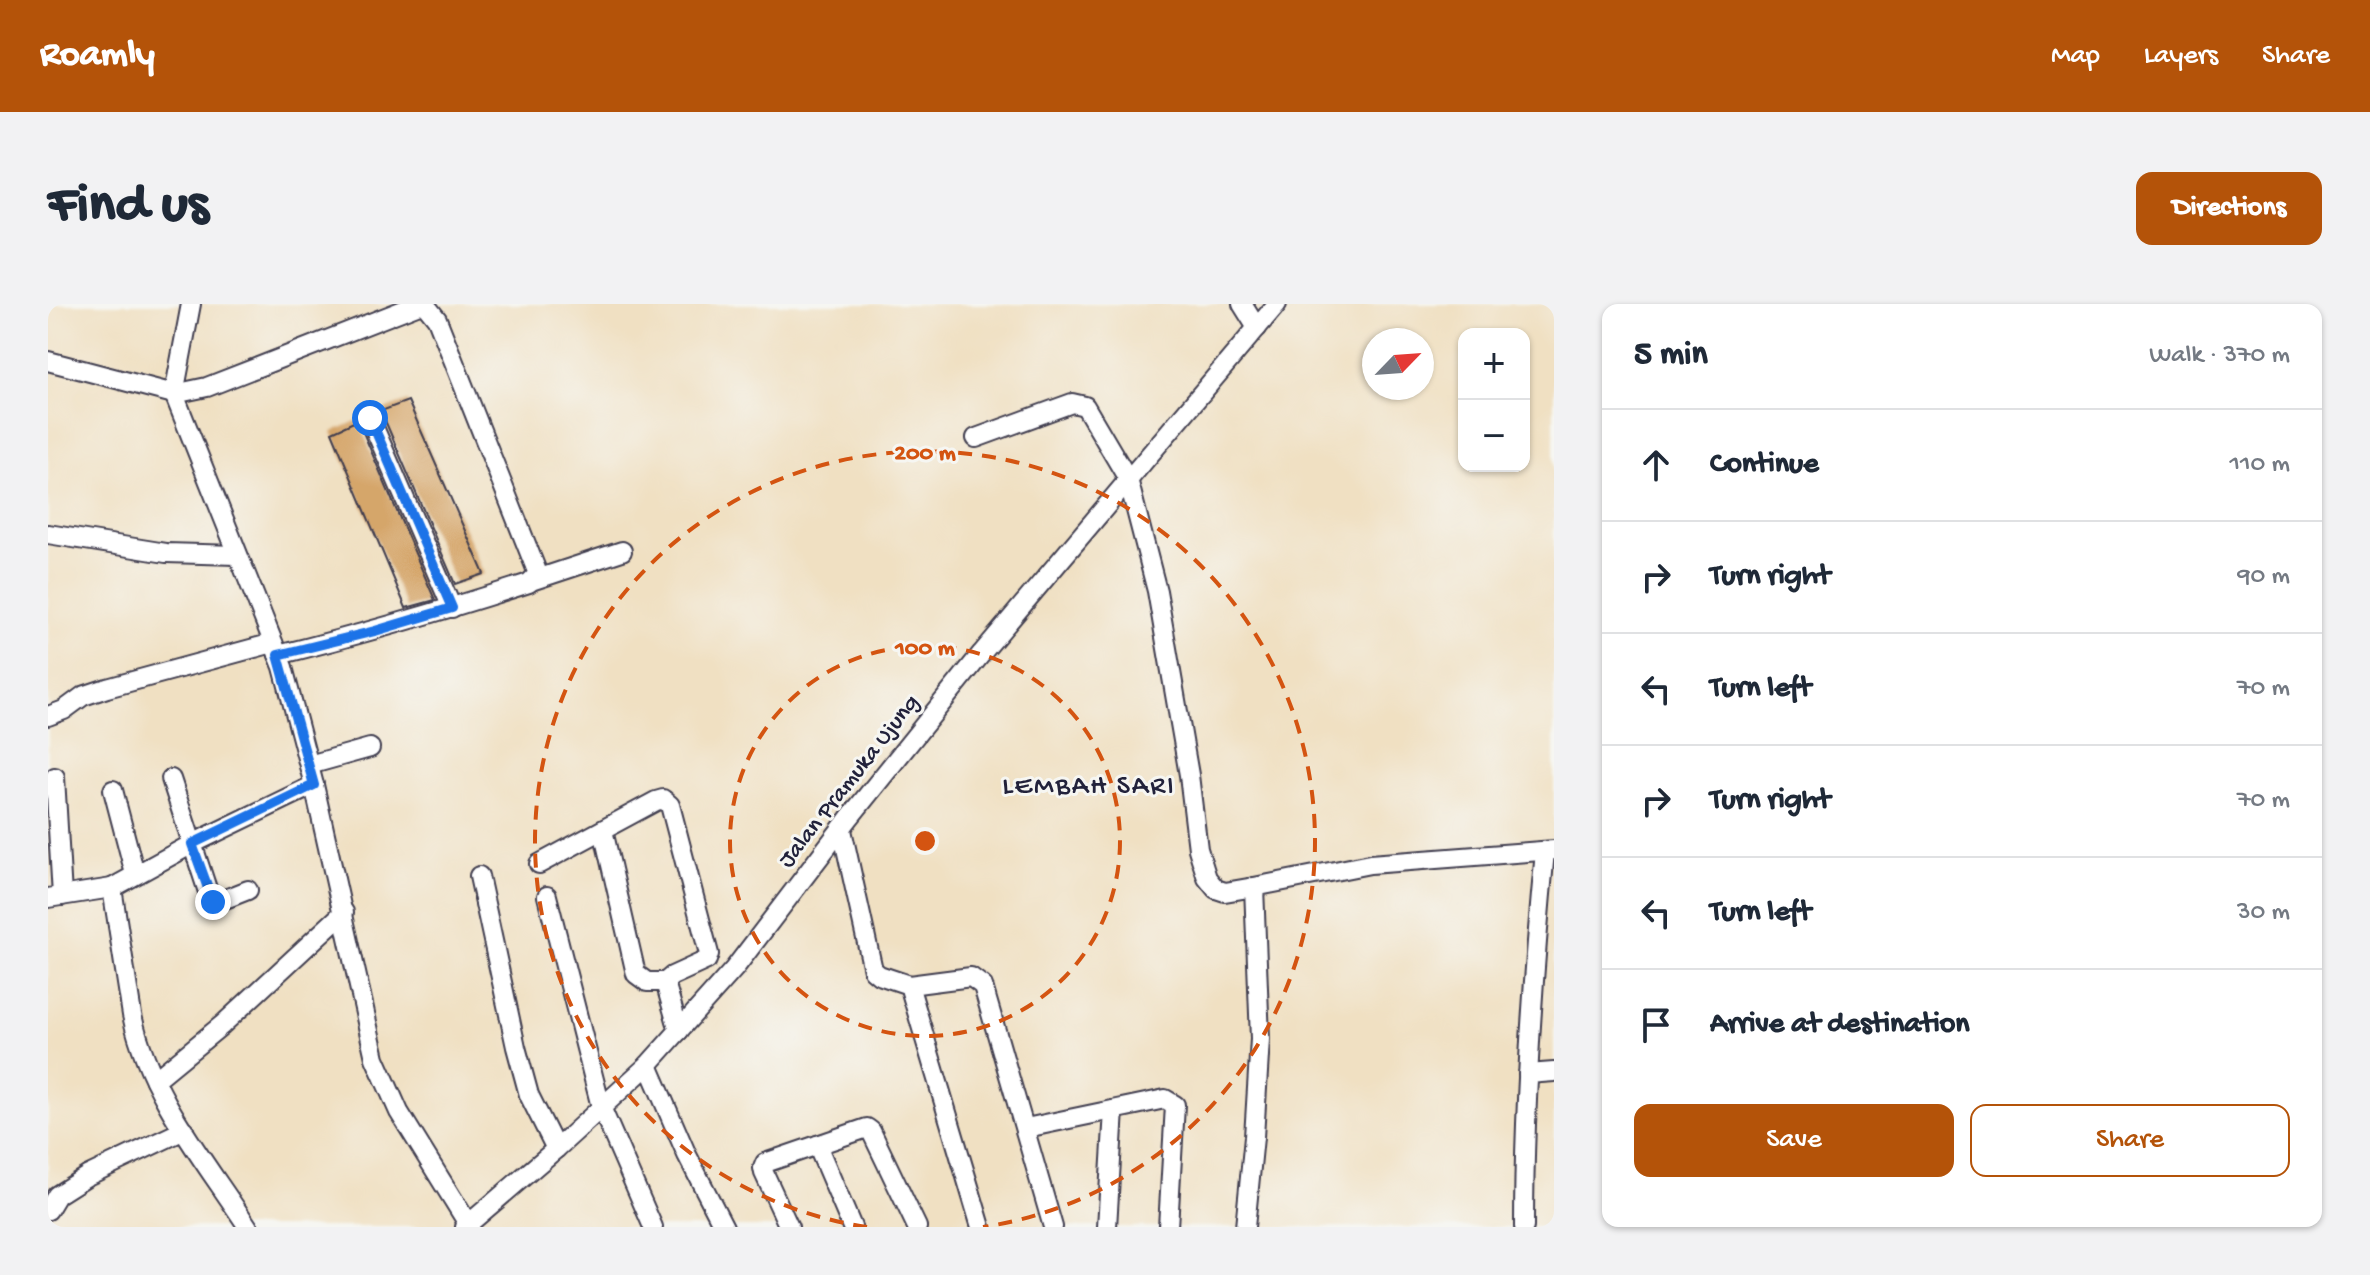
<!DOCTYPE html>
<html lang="en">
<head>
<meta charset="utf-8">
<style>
  :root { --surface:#fff; --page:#f2f2f3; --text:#1f2937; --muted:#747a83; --line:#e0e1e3; --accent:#b45309 }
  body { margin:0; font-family:"Gochi Hand",sans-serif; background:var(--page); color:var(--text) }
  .controls { position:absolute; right:24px; top:24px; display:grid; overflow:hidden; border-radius:16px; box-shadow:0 2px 6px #0004 }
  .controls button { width:72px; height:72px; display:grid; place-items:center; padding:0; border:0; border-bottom:2px solid var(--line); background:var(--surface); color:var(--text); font:40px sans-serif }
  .compass { position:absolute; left:1314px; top:24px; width:72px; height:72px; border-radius:50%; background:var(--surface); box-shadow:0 2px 6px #0004; rotate:65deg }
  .stop { position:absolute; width:24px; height:24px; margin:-18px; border:6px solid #1a73e8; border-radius:50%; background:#fff }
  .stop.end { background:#1a73e8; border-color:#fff; box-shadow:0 2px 8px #0008 }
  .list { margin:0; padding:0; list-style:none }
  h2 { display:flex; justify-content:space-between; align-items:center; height:104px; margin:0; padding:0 32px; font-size:34px }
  h2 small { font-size:26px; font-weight:400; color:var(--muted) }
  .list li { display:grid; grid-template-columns:52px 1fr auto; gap:24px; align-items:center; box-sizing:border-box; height:112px; padding:0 32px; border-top:2px solid var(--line) }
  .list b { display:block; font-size:30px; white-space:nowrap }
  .list em { font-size:26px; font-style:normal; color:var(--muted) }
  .actions { display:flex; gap:16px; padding:24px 32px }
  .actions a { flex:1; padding:18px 0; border:2px solid var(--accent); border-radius:16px; text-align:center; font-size:28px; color:var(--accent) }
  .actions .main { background:var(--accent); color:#fff }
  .icon { flex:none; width:44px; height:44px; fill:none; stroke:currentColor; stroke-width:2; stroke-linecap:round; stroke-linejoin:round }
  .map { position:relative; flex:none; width:1506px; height:923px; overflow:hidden; border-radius:16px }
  header { display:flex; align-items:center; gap:48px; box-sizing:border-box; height:112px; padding:0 40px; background:var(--accent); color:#fff }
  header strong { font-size:38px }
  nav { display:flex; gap:44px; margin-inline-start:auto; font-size:28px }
  .intro { display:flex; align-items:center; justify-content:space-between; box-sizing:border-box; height:192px; padding:0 48px }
  h1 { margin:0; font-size:56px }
  .button { padding:20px 36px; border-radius:16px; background:var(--accent); color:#fff; font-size:28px; font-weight:700 }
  main { display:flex; gap:48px; padding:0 48px }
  aside { flex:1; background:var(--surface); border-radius:16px; box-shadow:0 2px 6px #0004 }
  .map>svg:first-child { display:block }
  .building { fill:#d5a66a }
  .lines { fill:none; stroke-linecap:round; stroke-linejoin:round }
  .minor-casing { stroke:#413e4f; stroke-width:22 }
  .minor { stroke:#fff; stroke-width:18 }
  .route { stroke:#1a73e8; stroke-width:10 }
  .ring { fill:none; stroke:#d45411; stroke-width:4; stroke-dasharray:14 10 }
  .labels { text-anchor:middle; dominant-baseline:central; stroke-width:6; stroke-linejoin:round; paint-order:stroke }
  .street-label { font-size:24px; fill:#22223b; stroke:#f6f6f2 }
  .quarter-label { font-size:28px; letter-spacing:2px; fill:#22223b; stroke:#f6f6f2 }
  .centre { fill:#d45411; stroke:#f6f6f2; stroke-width:4 }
  .ring-label { font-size:24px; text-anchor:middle; font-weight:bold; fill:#d45411; stroke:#f6f6f2; stroke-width:6; stroke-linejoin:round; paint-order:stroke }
</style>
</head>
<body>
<header>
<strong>Roamly</strong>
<nav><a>Map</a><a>Layers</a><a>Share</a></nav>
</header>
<div class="intro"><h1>Find us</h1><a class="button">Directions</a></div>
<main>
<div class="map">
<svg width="1506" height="923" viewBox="0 0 1506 923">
  <rect width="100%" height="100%" fill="#f6f6f2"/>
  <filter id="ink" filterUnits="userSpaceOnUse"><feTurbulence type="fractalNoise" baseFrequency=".0125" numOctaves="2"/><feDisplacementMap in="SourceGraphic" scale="16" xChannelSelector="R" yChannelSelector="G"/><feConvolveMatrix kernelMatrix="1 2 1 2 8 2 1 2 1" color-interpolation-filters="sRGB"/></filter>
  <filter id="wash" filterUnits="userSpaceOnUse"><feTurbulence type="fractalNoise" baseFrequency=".006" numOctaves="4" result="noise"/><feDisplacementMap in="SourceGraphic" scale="32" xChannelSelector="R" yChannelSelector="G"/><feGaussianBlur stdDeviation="1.8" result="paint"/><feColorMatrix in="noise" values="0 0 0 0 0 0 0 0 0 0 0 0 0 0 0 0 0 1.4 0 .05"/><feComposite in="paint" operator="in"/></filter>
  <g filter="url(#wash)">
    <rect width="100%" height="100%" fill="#f0e0c2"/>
    <g id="blocks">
      <g class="building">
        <path d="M 360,97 L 436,270 L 407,280 L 333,107 Z"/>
        <path d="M 310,116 L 311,119 L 387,296 L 358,304 L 284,128 Z"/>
      </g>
    </g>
  </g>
  <g filter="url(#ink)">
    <use href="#blocks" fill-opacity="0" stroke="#413e4f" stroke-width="2"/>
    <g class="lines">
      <g class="minor-casing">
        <g id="minor">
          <path d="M 1194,0 L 1209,24"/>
          <path d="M 0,57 L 126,90 L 159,83 L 371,0"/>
          <path d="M 126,90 L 235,363 L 266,481 L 327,754 L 351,808 L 422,923"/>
          <path d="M 126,90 L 143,0"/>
          <path d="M 322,114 L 404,304"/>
          <path d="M 928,134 L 1024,99 L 1037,102 L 1080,175 L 1109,287 L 1141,471 L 1150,545 L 1159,574 L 1168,585 L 1177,588 L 1206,583 L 1322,560 L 1506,546"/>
          <path d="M 0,230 L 118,249 L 189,251"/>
          <path d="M 486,276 L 574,247"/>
          <path d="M 230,351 C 315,330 397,306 481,279 L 490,270 L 389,15 L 377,0"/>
          <path d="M 0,412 L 16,406 L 35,392 L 59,384 L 225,339"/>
          <path d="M 261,461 L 322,444"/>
          <path d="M 7,473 L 14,592"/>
          <path d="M 123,475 L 162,594 L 167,599 L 200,586"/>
          <path d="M 65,486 L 87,570"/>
          <path d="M 555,526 L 588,670 L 599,678 L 617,678"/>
          <path d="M 794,526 L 825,666 L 831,671 L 861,681 L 933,923"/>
          <path d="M 491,560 L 608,497 L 615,495 L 622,501 L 661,650 L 659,656 L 624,672 L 617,678 L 631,727"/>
          <path d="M 431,572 L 468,743 L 481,791 L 508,845"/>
          <path d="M 64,584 L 144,540 L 266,481"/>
          <path d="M 499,592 L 553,803 L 605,923"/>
          <path d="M 0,594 L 64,584 L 84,711 C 101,790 157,857 200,923"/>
          <path d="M 861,681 L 923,673 L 935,682 L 1005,923"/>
          <path d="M 600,761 L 639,851 L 676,923"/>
          <path d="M 1480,770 L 1506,768"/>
          <path d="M 107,776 L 174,721 L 296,608"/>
          <path d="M 978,824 L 1117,795 L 1127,801 L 1120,923"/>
          <path d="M 769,841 L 804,923"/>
          <path d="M 0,906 L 9,891 L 39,872 L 136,826"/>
          <path d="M 417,923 L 508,845 L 600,761 L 686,665 L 802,513 L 934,349 L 1229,0"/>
          <path d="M 741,923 L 716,869 L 715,864 L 717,859 L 819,824 L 823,827 L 869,923"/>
          <path d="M 1059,923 L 1066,806"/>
          <path d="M 1197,923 L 1206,833 L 1212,735 L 1206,583"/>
          <path d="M 1476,923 C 1476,797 1485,672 1497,547"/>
        </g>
      </g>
      <use href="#minor" class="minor"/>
    </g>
  </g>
  <g class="lines" filter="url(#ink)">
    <path class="route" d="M 165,598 L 144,540 L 266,481 L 230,351 L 327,327 L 404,304 L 322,114"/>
  </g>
  <g class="ring">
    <circle cx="877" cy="537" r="195"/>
    <path d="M819 923A390 390 0 1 1 935 923"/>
  </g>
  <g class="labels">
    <g class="street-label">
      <text transform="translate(802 478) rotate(-52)">Jalan Pramuka Ujung</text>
    </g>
    <g class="quarter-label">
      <text x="1041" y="483">LEMBAH SARI</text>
    </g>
  </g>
  <circle cx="877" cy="537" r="12" class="centre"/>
  <g class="ring-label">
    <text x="877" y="155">200 m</text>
    <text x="877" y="350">100 m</text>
  </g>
</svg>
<div class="controls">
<button>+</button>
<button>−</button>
</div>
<svg class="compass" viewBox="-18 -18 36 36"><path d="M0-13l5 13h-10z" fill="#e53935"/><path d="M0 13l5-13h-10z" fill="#747a83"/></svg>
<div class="stop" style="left:322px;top:114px"></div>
<div class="stop end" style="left:165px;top:598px"></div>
</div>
<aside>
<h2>5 min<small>Walk · 370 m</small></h2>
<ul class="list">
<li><svg class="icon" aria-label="ahead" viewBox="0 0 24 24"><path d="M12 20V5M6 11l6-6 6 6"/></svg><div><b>Continue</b></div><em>110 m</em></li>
<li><svg class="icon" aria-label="right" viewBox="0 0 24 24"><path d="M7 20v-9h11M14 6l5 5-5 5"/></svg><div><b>Turn right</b></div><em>90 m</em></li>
<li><svg class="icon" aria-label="left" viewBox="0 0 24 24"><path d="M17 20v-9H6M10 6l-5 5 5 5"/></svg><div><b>Turn left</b></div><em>70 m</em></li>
<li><svg class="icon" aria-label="right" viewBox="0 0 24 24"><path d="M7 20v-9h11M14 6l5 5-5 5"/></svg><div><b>Turn right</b></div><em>70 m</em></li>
<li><svg class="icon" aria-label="left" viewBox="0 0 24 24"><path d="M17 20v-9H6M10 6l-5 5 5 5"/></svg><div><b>Turn left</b></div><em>30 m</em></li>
<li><svg class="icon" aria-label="arrive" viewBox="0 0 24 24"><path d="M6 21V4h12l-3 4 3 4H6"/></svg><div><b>Arrive at destination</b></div></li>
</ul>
<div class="actions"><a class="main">Save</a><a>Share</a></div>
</aside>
</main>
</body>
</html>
